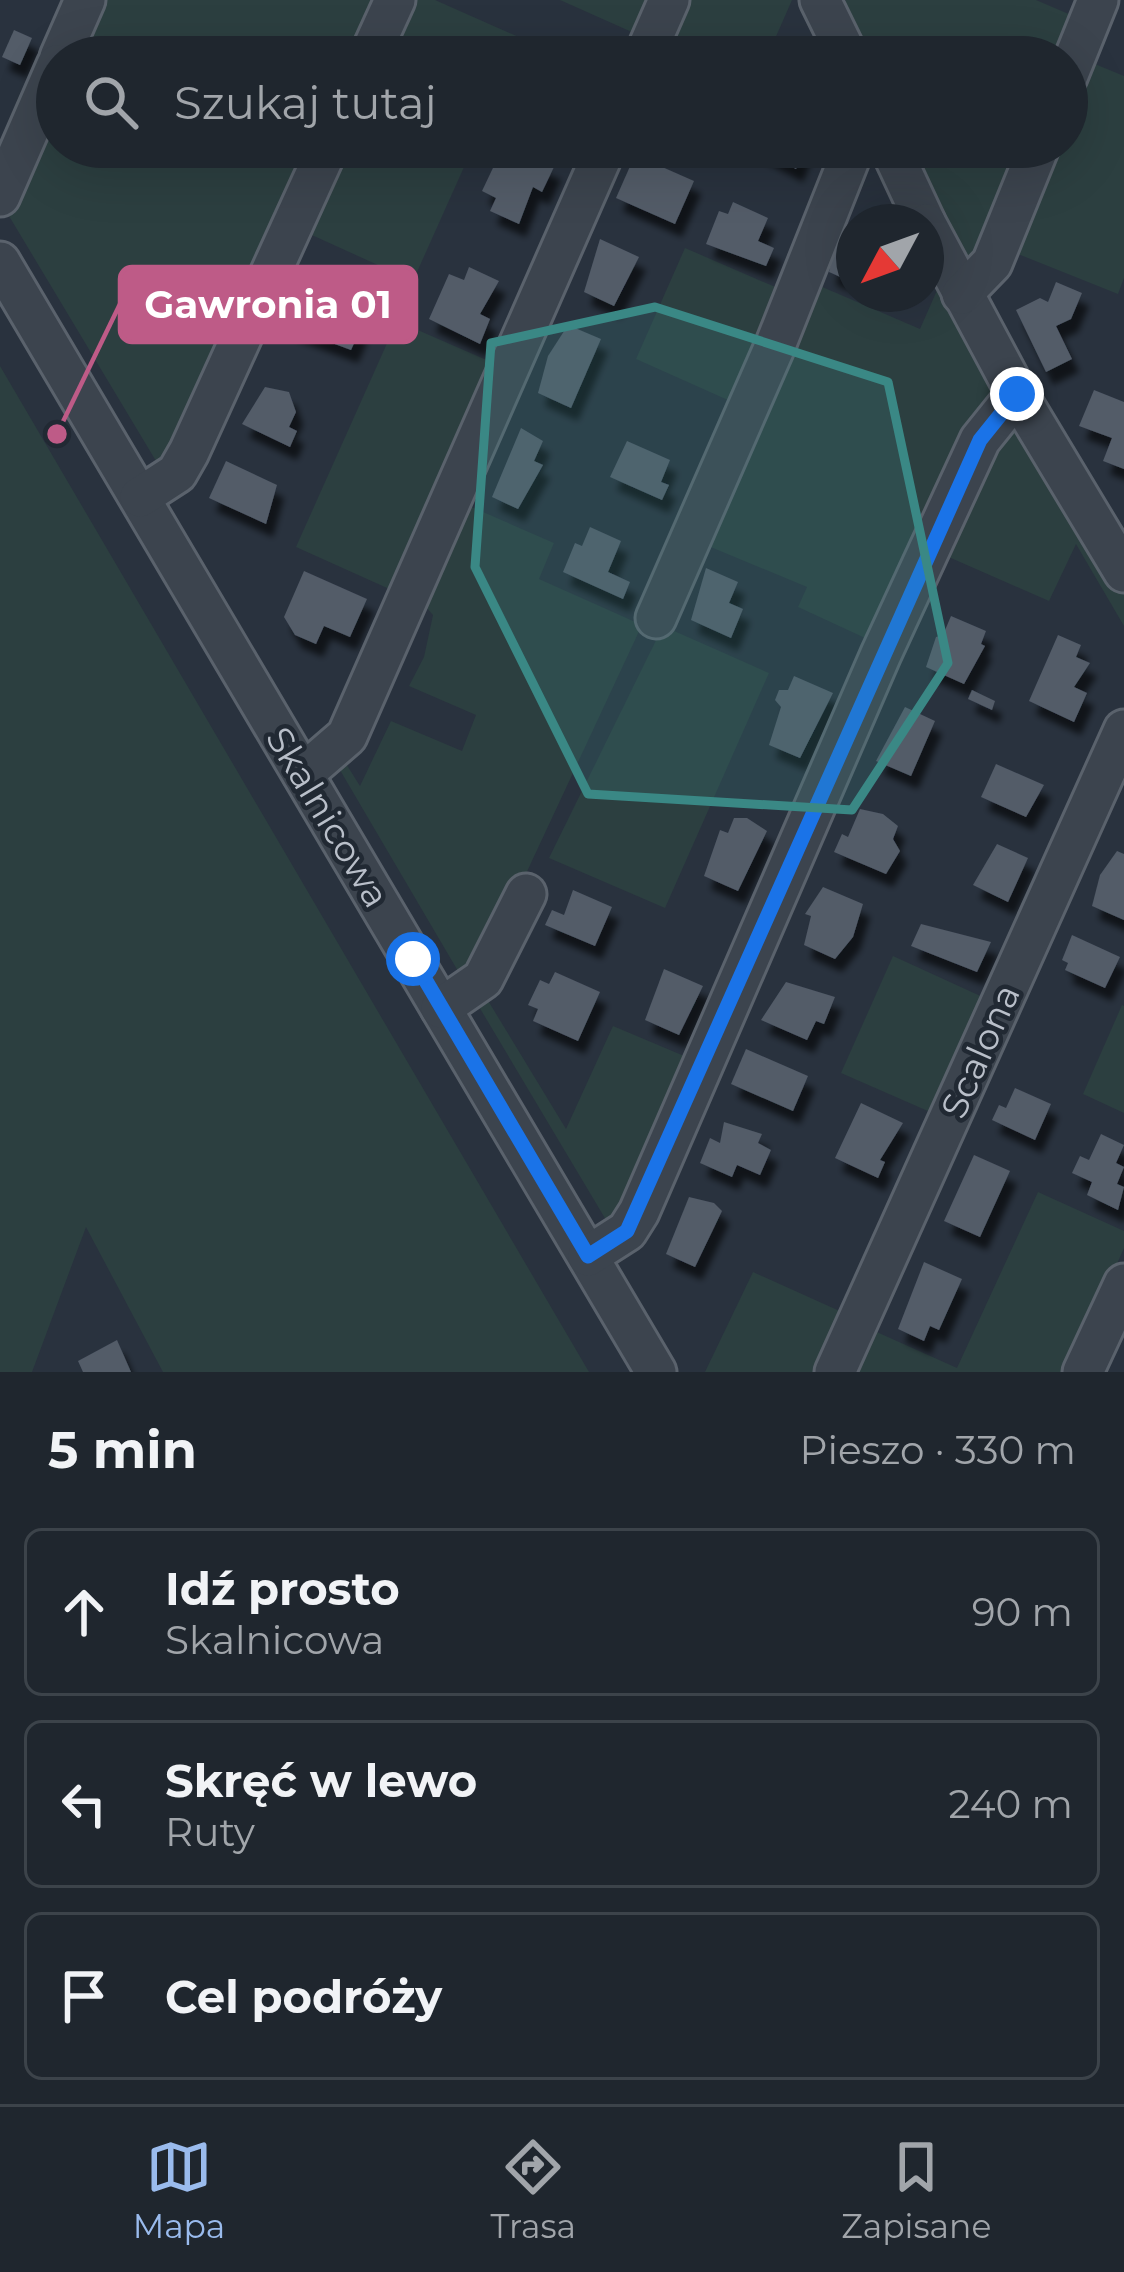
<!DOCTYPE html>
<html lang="pl">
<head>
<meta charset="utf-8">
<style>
  :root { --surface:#1f262e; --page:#2c323a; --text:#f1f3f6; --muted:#a1a5aa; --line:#3c434a; --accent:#9abbed }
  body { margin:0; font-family:Montserrat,sans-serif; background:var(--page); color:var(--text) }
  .compass { position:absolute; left:836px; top:204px; width:108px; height:108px; border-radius:50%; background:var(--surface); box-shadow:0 12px 48px #0002; rotate:229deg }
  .stop { position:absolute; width:36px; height:36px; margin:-27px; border:9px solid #1a73e8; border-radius:50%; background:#fff }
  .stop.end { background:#1a73e8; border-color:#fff; box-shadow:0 3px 12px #0008 }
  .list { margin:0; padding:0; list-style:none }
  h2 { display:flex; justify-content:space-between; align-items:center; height:156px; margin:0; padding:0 48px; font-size:51px }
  h2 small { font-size:39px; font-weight:400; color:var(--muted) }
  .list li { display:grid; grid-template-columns:78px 1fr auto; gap:36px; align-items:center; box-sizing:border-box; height:168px; margin:0 24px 24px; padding:0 24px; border:3px solid var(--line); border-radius:18px }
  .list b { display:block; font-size:45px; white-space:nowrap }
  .list p { margin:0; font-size:39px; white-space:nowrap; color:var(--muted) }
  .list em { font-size:39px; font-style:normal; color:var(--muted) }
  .icon { flex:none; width:66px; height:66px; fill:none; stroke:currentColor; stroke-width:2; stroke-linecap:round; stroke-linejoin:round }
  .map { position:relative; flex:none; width:1124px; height:1372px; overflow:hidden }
  .search { position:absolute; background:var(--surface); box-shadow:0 12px 48px #0002; left:36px; right:36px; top:36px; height:132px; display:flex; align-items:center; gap:30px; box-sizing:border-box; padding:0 42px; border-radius:66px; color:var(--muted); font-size:45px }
  .sheet { height:732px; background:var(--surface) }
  nav { display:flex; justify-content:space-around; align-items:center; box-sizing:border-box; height:168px; border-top:3px solid var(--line); background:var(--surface); font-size:33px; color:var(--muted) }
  nav a { display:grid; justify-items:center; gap:6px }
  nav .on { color:var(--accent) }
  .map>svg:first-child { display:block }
  .green { fill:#2c3f40 }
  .building { fill:#525b68; filter:url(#shadow) }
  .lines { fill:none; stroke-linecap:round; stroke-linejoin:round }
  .minor-casing { stroke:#5a626c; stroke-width:45 }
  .minor { stroke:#3c444e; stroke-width:39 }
  .route { stroke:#1a73e8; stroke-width:15 }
  .marked { fill:#3a8885; fill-opacity:0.2; stroke:#3a8885; stroke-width:9; stroke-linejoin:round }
  .labels { text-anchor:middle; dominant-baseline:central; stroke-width:9; stroke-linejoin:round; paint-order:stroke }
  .street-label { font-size:36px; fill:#b9bfc9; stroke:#212933 }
  .leader { fill:none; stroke:#be5b87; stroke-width:4.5 }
  .callout-dot { fill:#be5b87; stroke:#212933; stroke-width:4.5 }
  .callout { fill:#be5b87; stroke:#be5b87; stroke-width:4.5 }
  .callout-label { font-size:39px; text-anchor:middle; font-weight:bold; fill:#fff }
</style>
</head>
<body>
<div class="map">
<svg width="1124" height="1372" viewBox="0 0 1124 1372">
  <defs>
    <filter id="shadow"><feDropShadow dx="7" dy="13" stdDeviation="3" flood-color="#0009"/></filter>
  </defs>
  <rect width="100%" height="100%" fill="#29323e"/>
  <g class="green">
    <path d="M 101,0 L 384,0 L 358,57 L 76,57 Z"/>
    <path d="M 407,0 L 435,0 L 521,38 L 513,57 L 382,57 Z"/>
    <path d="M 560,0 L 659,0 L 643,37 Z"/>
    <path d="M 681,0 L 792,0 L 767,57 L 658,57 Z"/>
    <path d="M 846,0 L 1036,0 L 1078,18 L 1062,57 L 859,57 L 839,15 Z"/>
    <path d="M 1090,62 L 1124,76 L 1124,278 L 1118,294 L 1013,252 L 1056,147 L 1067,147 L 1067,119 Z"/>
    <path d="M 57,99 L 57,147 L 316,147 L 162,471 L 6,211 Z"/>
    <path d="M 341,147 L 473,147 L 413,281 L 303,231 Z"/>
    <path d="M 903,147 L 1025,147 L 973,264 L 959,265 Z"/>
    <path d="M 685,248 L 789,293 L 739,405 L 636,359 Z"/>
    <path d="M 942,279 L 1000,384 L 878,644 L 798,607 L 807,587 L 701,543 L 806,280 L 920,329 Z"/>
    <path d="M 397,321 L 498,365 L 396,592 L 296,547 Z"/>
    <path d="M 0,366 L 589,1372 L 163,1372 L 86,1227 L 32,1372 L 0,1372 Z"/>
    <path d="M 1017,429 L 1124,591 L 1124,626 L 1076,544 L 1049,601 L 935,551 L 999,434 Z"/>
    <path d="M 458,501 L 554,543 L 539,579 L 642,625 L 482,968 L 465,983 L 337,765 L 343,759 L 360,786 L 391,721 L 462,751 L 476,715 L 409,686 L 424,657 L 433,615 L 418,598 Z"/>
    <path d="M 663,626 L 769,673 L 665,908 L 549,858 Z"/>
    <path d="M 893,956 L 987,999 L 937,1115 L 841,1073 Z"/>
    <path d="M 484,994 L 566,1129 L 613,1026 L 696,1061 L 612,1230 L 475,1000 Z"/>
    <path d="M 1122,1005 L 1124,1006 L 1124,1113 L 1083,1094 Z"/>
    <path d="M 1038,1192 L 1124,1231 L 1124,1248 L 1069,1372 L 851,1372 L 870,1329 L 957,1368 Z"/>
    <path d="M 753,1272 L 844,1313 L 822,1372 L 705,1372 Z"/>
  </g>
  <g class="building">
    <path d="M 14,30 L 32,38 L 20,65 L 2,57 Z"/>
    <path d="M 565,37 L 613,57 L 556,57 Z"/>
    <path d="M 754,147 L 805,147 L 796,169 Z"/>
    <path d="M 501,151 L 527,164 L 530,157 L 554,167 L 542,192 L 533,187 L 519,224 L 490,211 L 496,198 L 482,191 Z"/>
    <path d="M 635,155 L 694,181 L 675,224 L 616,198 Z"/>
    <path d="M 733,202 L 768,218 L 758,241 L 774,248 L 766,266 L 706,244 L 719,211 L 728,214 Z"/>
    <path d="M 849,226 L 854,228 L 854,283 L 829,272 L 837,233 L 845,236 Z"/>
    <path d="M 600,239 L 639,257 L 614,306 L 584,292 Z"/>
    <path d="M 469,267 L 499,281 L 480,314 L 490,319 L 480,344 L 429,319 L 449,274 L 464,280 Z"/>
    <path d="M 315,280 L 362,301 L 354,320 L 346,322 L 361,328 L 351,350 L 289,327 Z"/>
    <path d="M 1056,282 L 1082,293 L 1071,319 L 1056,326 L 1072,359 L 1046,372 L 1016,310 L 1040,298 L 1048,302 Z"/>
    <path d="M 568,325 L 601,339 L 571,408 L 538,393 L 548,356 Z"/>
    <path d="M 265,387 L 289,392 L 296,412 L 289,427 L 297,431 L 290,447 L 242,424 Z"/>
    <path d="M 1094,390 L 1124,402 L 1124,469 L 1103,461 L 1112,438 L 1079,426 Z"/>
    <path d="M 521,428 L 543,441 L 534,461 L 543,465 L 518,509 L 492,497 Z"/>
    <path d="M 627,441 L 670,460 L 661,482 L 669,485 L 662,500 L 610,477 Z"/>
    <path d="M 226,461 L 277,485 L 266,524 L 209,498 Z"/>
    <path d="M 590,527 L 621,541 L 608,572 L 630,582 L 623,599 L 563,572 L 575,543 L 582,546 Z"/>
    <path d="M 706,568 L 738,582 L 729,603 L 743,609 L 731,638 L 691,620 Z"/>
    <path d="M 304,571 L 367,599 L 350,637 L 324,626 L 316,644 L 295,635 L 284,617 Z"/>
    <path d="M 951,616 L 986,631 L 981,644 L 985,646 L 964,684 L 926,667 L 936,637 L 943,635 Z"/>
    <path d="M 1058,635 L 1081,645 L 1076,657 L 1090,663 L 1074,687 L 1087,693 L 1074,722 L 1029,701 Z"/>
    <path d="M 794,676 L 833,693 L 800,758 L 769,745 L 781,707 L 775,700 L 779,690 L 788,690 Z"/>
    <path d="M 972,690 L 995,701 L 992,710 L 968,699 Z"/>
    <path d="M 905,707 L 935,721 L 911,776 L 876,761 Z"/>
    <path d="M 996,764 L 1044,785 L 1026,817 L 981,797 Z"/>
    <path d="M 860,809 L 883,814 L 898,826 L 893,839 L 900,851 L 886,874 L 834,852 L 842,834 L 848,837 Z"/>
    <path d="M 734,818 L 747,818 L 767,831 L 738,891 L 704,876 L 720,830 L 728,833 Z"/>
    <path d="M 997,844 L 1028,858 L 1008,902 L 973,885 Z"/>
    <path d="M 1117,851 L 1124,854 L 1124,920 L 1092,906 L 1100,875 Z"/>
    <path d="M 823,887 L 863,904 L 853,937 L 835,959 L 804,945 L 811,916 L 805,914 Z"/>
    <path d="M 573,890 L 612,907 L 595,946 L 545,925 L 552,910 L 564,915 Z"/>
    <path d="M 921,924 L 991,942 L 977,972 L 911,946 Z"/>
    <path d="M 1072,935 L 1120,957 L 1105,988 L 1065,970 L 1068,963 L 1062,960 Z"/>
    <path d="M 664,969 L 703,986 L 679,1035 L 645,1020 Z"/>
    <path d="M 555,972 L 600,992 L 578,1041 L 533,1021 L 538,1009 L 528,1005 L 540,980 L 549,984 Z"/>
    <path d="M 786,982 L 835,997 L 824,1024 L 816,1021 L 807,1040 L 761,1020 Z"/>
    <path d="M 746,1049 L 808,1076 L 793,1111 L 731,1084 Z"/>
    <path d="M 1015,1088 L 1051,1104 L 1035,1140 L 992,1120 L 999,1105 L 1006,1108 Z"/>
    <path d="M 861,1103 L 903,1123 L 880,1160 L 885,1162 L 878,1178 L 835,1158 Z"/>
    <path d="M 724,1122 L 762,1134 L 758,1143 L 771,1150 L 760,1175 L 737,1165 L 732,1177 L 700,1163 L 710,1138 L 720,1143 Z"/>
    <path d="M 1101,1134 L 1124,1145 L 1116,1163 L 1124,1167 L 1117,1184 L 1124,1187 L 1118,1210 L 1087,1195 L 1092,1182 L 1072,1173 L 1080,1156 L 1089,1160 Z"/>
    <path d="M 974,1155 L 1010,1171 L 980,1237 L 944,1221 Z"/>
    <path d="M 689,1197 L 714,1203 L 722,1211 L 695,1267 L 666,1254 Z"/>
    <path d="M 924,1262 L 962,1279 L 939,1330 L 930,1326 L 924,1341 L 898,1329 Z"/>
    <path d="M 117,1340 L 131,1372 L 83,1372 L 78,1361 Z"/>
  </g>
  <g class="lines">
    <g class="minor-casing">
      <g id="minor">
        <path d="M 820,0 L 848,57"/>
        <path d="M 60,57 L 85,0"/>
        <path d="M 369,57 L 395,0"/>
        <path d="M 644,57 L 669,0"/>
        <path d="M 1067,77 L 1098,0"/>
        <path d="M 890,147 L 925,222"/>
        <path d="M 0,196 L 57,65"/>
        <path d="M 926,224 L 1017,394 L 1124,572"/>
        <path d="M 0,262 L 656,1372"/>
        <path d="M 962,294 L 992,263 L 1039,147"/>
        <path d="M 140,497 L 177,473 L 189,452 L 328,147"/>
        <path d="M 656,618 L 775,346 L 854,147"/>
        <path d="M 303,774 L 347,736 L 606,147"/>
        <path d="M 441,1008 L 483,979 L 526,894"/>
        <path d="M 588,1256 L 627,1231 L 639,1212 L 881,654 L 980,440 L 1017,394"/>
        <path d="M 835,1372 L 1124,730"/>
        <path d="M 1083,1372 L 1124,1284"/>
      </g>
    </g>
    <use href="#minor" class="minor"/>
  </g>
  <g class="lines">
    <path class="route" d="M 413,959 L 588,1256 L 627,1231 L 980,440 L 1017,394"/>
  </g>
  <path class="marked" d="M 655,307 L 888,382 L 948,663 L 852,810 L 588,794 L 475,567 L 491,343 Z"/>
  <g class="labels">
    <g class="street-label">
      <text transform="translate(328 817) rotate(59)">Skalnicowa</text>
      <text transform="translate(980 1051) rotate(-66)">Scalona</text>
    </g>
  </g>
  <path class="leader" d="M57 434L120 304"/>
  <circle class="callout-dot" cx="57" cy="434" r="12"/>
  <rect class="callout" x="120" y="267" width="296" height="75" rx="12"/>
  <g class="callout-label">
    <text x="268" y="318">Gawronia 01</text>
  </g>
</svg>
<svg class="compass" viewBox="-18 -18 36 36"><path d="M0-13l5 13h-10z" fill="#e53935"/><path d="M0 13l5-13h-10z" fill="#a1a5aa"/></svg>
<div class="stop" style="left:413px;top:959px"></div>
<div class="stop end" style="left:1017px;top:394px"></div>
<div class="search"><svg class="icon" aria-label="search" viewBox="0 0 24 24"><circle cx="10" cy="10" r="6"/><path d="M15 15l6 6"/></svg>Szukaj tutaj</div>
</div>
<section class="sheet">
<h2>5 min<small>Pieszo · 330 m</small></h2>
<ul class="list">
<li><svg class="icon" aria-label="ahead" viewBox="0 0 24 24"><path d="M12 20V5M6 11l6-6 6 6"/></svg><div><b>Idź prosto</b><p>Skalnicowa</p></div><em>90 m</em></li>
<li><svg class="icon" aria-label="left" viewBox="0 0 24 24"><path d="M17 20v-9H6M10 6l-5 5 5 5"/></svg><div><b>Skręć w lewo</b><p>Ruty</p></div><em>240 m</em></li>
<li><svg class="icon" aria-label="arrive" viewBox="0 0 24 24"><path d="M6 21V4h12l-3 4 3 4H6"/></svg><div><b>Cel podróży</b></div></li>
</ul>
</section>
<nav>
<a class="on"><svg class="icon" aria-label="map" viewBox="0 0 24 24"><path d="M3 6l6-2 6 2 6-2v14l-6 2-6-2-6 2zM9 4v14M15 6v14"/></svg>Mapa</a>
<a><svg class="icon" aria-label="directions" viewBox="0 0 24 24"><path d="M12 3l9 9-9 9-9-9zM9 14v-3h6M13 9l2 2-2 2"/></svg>Trasa</a>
<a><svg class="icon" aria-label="saved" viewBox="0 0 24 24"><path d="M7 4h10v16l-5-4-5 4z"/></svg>Zapisane</a>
</nav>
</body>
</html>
